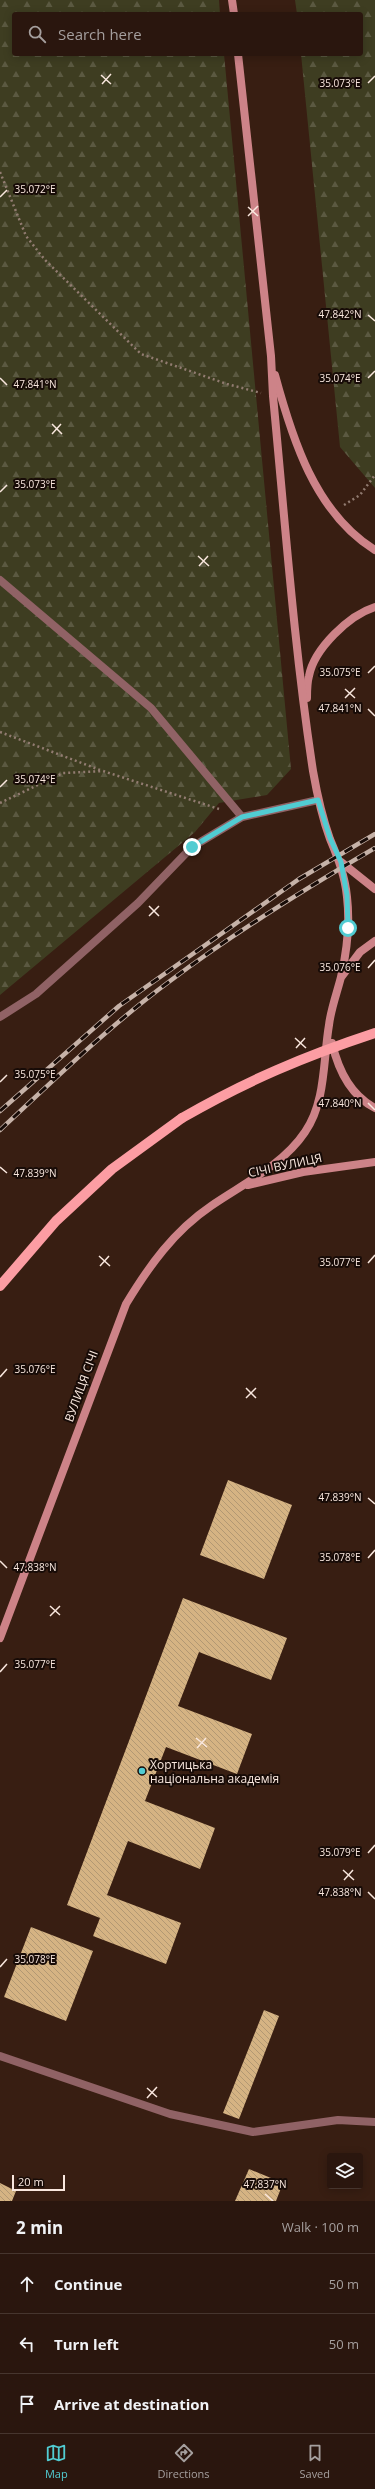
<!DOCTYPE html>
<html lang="en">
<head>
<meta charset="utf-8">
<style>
  :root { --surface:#2a160e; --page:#321f17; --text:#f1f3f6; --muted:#a59f9e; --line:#46352e; --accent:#51ccd2 }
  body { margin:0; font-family:"Open Sans",sans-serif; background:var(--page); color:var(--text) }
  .controls { position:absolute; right:12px; bottom:12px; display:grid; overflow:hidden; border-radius:4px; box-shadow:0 2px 10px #0003 }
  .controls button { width:36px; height:36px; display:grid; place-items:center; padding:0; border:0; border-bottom:1px solid var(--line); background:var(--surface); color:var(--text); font:20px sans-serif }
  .scale { position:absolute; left:12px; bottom:10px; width:53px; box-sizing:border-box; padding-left:4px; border:2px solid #f9e7de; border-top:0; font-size:11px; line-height:14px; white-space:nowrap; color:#f9e7de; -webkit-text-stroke:3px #170b07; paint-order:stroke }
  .stop { position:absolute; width:12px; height:12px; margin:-9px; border:3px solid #51ccd2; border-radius:50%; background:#fff }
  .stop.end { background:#51ccd2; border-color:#fff; box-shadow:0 1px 4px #0008 }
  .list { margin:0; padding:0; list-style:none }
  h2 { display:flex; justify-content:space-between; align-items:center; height:52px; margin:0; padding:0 16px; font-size:17px }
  h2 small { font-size:13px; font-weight:400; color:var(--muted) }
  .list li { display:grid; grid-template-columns:26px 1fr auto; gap:12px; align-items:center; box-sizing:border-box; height:60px; padding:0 16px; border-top:1px solid var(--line) }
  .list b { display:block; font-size:15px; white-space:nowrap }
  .list em { font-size:13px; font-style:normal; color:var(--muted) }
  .icon { flex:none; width:22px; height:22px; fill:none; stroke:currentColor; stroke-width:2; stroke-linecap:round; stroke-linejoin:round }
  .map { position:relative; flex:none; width:375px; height:2201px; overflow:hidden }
  .search { position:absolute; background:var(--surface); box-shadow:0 2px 10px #0003; left:12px; right:12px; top:12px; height:44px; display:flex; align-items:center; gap:10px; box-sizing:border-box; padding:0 14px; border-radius:4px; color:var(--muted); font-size:15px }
  .sheet { height:232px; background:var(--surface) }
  nav { display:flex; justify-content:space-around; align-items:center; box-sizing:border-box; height:56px; border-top:1px solid var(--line); background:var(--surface); font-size:11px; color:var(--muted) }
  nav a { display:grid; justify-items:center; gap:2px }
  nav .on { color:var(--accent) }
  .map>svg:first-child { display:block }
  .forest { fill:url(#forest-firs) }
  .building { fill:url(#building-back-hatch) }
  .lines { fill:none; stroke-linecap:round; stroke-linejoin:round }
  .path { stroke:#927c71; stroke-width:2.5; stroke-dasharray:2 3; stroke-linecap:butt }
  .minor { stroke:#906265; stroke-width:8 }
  .secondary { stroke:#cd8388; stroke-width:8 }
  .primary { stroke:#fc9da3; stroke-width:10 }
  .rail-casing { stroke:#c6b2a8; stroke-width:4.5 }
  .rail { stroke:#170b07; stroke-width:3; stroke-dasharray:9; stroke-linecap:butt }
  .primary-bridge { stroke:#fc9da3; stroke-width:10 }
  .route { stroke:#51ccd2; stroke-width:5 }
  .ticks { fill:none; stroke:#f9e7de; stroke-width:1.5 }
  .poi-dot { fill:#51ccd2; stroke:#170b07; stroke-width:1.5 }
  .labels { text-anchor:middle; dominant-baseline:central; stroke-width:4; stroke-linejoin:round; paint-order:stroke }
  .street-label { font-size:12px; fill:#f9e7de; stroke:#170b07 }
  .poi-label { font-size:12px; fill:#f9e7de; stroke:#170b07; text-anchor:start }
  .ticks-label { font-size:10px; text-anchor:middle; fill:#f9e7de; stroke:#170b07; stroke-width:4; stroke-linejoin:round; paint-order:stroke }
</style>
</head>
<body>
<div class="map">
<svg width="375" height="2201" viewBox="0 0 375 2201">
  <defs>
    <pattern id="forest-firs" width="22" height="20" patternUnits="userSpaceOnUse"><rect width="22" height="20" fill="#3e3d21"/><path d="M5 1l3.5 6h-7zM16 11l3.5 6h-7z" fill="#5b5941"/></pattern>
    <pattern id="building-back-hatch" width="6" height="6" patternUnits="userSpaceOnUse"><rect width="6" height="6" fill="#d5b383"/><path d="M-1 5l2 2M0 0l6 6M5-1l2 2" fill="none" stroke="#b29873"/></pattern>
  </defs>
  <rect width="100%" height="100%" fill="#381e12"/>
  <g class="forest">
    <path d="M 0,0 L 219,0 L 220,14 L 14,14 L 14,54 L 224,54 L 291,769 L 267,795 L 219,803 L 195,832 L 0,995 Z"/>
    <path d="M 295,0 L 375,0 L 375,488 L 340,447 L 301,54 L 361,54 L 361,14 L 297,14 Z"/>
  </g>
  <g class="building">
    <path d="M 228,1480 L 292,1505 L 264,1579 L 200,1555 Z"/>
    <path d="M 183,1598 L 287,1638 L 271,1680 L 199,1652 L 178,1706 L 252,1734 L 237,1774 L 166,1747 L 145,1801 L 215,1828 L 200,1869 L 128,1841 L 107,1895 L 181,1923 L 166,1964 L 93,1936 L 100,1918 L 67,1905 Z"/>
    <path d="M 31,1927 L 93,1951 L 66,2021 L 4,1997 Z"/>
    <path d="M 264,2010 L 279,2016 L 239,2119 L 223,2113 Z"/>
    <path d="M 249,2169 L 283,2183 L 276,2201 L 235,2201 Z"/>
    <path d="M 0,2183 L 16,2191 L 12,2201 L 0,2201 Z"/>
  </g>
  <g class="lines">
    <g class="path">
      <path d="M 0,172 L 26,236 L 45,260 L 141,354 L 227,384 L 261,393"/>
      <path d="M 344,505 L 360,495 L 375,475"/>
      <path d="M 0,732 L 100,770"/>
      <path d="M 0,803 L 63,773 L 103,771 L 219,809"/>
    </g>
    <g class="minor">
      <path d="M 0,580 L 151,708 L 242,817"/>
      <path d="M 0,1017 L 36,994 L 138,903 L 192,847 L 242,817 L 318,800"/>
      <path d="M 0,2056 L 170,2114 L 253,2132 L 338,2120 L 375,2122"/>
    </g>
    <g class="secondary">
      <path d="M 232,0 L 234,14"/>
      <path d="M 275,375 C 292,438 315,513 375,550"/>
      <path d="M 307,698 C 307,691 307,683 309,676 C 314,649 349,615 375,607"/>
      <path d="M 341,862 L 375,889"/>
      <path d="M 342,976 L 360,952 L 375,941"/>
      <path d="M 332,1043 C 338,1069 350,1095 375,1108"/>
      <path d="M 248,1185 L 303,1172 L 375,1162"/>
      <path d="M 0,1638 L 126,1304 C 149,1266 174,1231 211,1206 C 243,1184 283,1165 305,1132 C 326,1102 323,1060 329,1025 C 331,1008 337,993 341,977 C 347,951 350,923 347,897 C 345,876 338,858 330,839 C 322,817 317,794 313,771 C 294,647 285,521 273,396 L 271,356 L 238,54"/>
    </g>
    <path class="primary" d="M 0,1286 L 56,1221 L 112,1169 L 182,1118"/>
    <g class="rail-casing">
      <g id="rail">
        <path d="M 0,1111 L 119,1006 L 299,879 L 375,834"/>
        <path d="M 0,1130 C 55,1079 109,1026 170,981 C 235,932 305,889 375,848"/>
      </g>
    </g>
    <use href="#rail" class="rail"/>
    <path class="primary-bridge" d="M 182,1118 C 246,1081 305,1056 375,1033"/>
  </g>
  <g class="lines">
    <path class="route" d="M 192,847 L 242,817 L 318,800 L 330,838 L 341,862 L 347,895 L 348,928"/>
  </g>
  <path class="ticks" d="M 101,75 L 111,84M 368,83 L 375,76M 102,84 L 111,74M 0,197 L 7,190M 248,207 L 258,216M 248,216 L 258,206M 368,315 L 375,321M 0,378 L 7,385M 368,378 L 375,371M 52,424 L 62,434M 52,434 L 61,424M 0,492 L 7,485M 198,556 L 209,566M 199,566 L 208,556M 368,673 L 375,666M 345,689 L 355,698M 345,698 L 355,688M 368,709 L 375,716M 0,787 L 7,780M 149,906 L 159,916M 149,916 L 159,906M 368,968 L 375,960M 295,1038 L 306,1048M 296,1048 L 305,1038M 0,1082 L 7,1075M 368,1103 L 375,1110M 0,1167 L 7,1173M 99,1256 L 110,1266M 368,1263 L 375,1255M 100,1266 L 109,1256M 0,1377 L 7,1369M 246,1388 L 256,1398M 246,1398 L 256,1388M 368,1498 L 375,1504M 368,1558 L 375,1550M 0,1561 L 7,1568M 50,1606 L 60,1615M 50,1616 L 60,1606M 0,1672 L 7,1664M 196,1738 L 207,1747M 197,1748 L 206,1738M 368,1853 L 375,1845M 343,1870 L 354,1880M 344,1880 L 353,1870M 368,1892 L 375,1899M 0,1967 L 7,1959M 147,2088 L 157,2097M 147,2098 L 157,2087M 265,2194 L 273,2201"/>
  <circle class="poi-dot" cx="142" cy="1771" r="4"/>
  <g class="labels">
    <g class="street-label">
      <text transform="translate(285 1165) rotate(-12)">СІЧІ ВУЛИЦЯ</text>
      <text transform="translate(81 1386) rotate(-70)">ВУЛИЦЯ СІЧІ</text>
    </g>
    <g class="poi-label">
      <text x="150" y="1764">Хортицька<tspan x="150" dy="14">національна академія</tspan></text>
    </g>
  </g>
  <g class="ticks-label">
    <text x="340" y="87">35.073°E</text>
    <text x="35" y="193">35.072°E</text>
    <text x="340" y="318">47.842°N</text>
    <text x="340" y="382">35.074°E</text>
    <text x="35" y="388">47.841°N</text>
    <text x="35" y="488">35.073°E</text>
    <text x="340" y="676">35.075°E</text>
    <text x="340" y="712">47.841°N</text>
    <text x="35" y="783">35.074°E</text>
    <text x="340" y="971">35.076°E</text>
    <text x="35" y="1078">35.075°E</text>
    <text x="340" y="1107">47.840°N</text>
    <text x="35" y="1177">47.839°N</text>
    <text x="340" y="1266">35.077°E</text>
    <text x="35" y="1373">35.076°E</text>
    <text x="340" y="1501">47.839°N</text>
    <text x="340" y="1561">35.078°E</text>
    <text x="35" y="1571">47.838°N</text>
    <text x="35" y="1668">35.077°E</text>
    <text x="340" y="1856">35.079°E</text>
    <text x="340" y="1896">47.838°N</text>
    <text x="35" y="1963">35.078°E</text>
    <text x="265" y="2188">47.837°N</text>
  </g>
</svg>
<div class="controls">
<button><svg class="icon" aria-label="layers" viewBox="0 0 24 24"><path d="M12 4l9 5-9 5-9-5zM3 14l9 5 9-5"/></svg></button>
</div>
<div class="scale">20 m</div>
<div class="stop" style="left:348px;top:928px"></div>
<div class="stop end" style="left:192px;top:847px"></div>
<div class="search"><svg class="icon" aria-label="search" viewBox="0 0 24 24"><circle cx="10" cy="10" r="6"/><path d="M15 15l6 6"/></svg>Search here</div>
</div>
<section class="sheet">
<h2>2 min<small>Walk · 100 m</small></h2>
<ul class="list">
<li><svg class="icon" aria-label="ahead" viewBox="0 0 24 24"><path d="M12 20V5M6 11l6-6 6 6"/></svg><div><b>Continue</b></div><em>50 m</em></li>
<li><svg class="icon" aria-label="left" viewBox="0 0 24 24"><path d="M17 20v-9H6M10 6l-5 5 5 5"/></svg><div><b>Turn left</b></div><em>50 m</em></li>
<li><svg class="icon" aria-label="arrive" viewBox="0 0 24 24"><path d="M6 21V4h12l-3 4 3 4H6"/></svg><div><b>Arrive at destination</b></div></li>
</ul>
</section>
<nav>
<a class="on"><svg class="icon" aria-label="map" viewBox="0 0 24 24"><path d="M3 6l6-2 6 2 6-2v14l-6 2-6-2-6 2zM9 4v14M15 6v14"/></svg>Map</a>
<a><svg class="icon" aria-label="directions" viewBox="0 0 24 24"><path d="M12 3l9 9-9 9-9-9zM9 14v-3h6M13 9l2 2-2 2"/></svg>Directions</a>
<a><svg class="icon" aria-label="saved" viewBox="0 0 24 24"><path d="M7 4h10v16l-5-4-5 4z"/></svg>Saved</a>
</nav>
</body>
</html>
